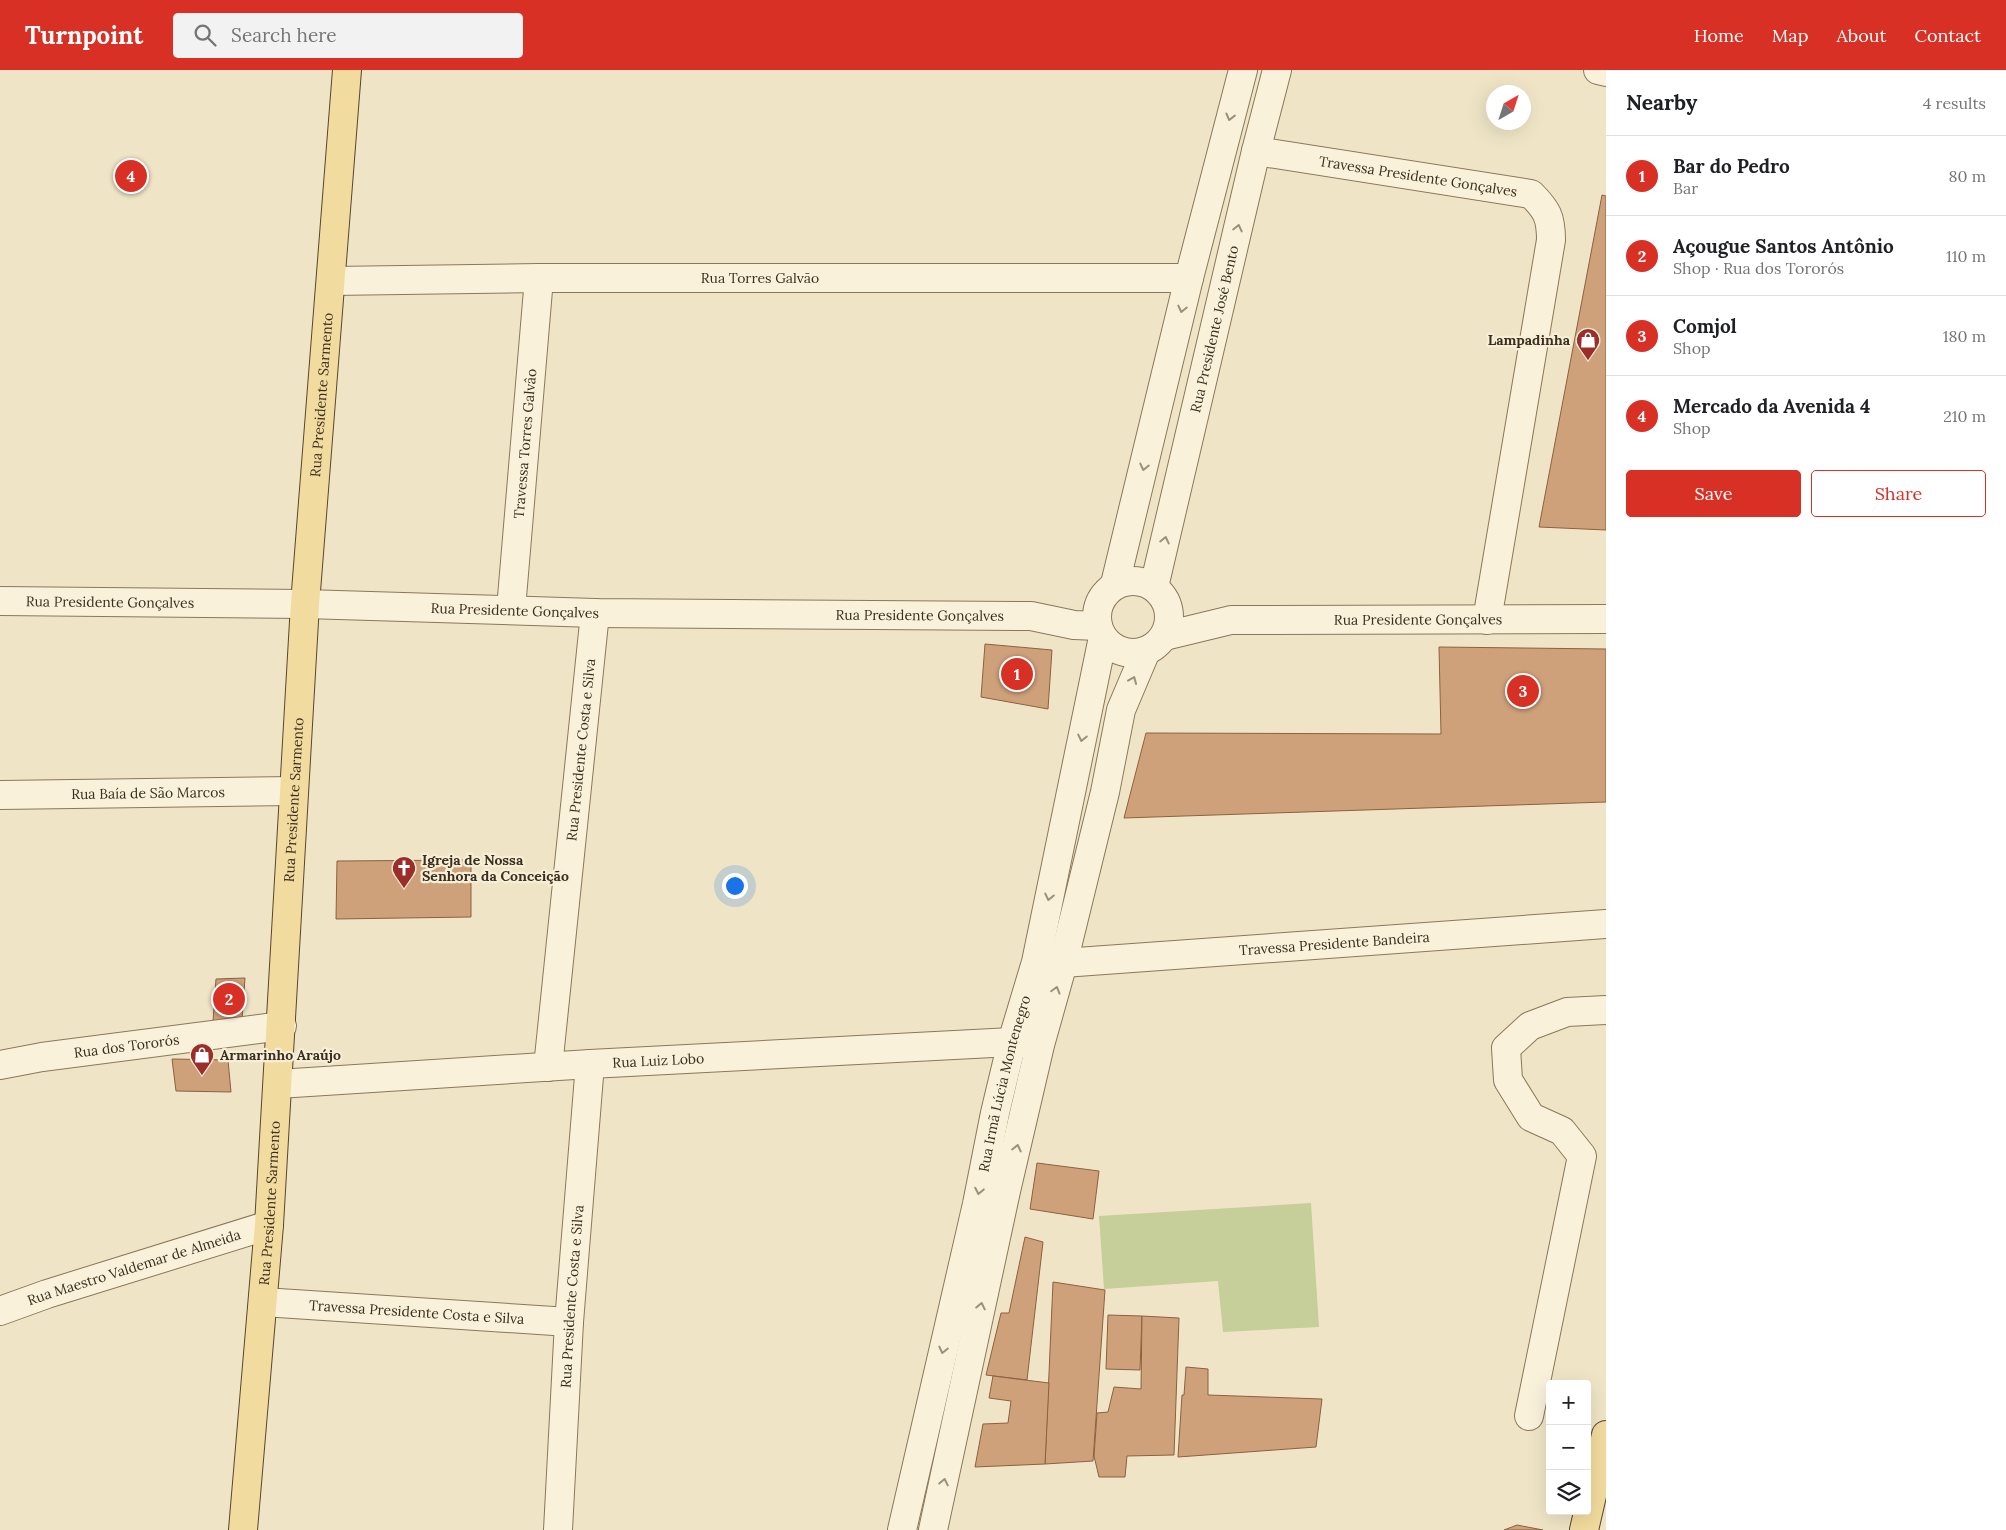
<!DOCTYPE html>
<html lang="en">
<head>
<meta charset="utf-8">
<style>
  :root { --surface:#fff; --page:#f2f2f2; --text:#202124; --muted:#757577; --line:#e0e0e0; --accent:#d93025 }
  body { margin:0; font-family:Lora,serif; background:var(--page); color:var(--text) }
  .controls { position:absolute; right:15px; bottom:15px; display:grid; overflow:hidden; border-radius:5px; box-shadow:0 5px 20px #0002 }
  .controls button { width:45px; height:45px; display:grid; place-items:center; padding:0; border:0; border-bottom:1px solid var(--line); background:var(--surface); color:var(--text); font:25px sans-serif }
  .compass { position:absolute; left:1486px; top:15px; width:45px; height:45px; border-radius:50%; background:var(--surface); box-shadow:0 5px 20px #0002; rotate:39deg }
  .you { position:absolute; left:734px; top:815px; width:18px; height:18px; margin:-12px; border:4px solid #fff; border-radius:50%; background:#1a73e8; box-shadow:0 0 0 8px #1a73e833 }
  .badge { display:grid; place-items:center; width:32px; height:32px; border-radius:50%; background:var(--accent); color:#fff; font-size:16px; font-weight:700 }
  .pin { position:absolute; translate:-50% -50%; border:2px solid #fff; box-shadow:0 1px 5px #0006 }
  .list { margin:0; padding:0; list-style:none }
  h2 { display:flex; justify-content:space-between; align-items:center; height:65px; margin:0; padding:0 20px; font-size:21px }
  h2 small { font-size:16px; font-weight:400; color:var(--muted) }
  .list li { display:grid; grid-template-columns:32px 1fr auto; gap:15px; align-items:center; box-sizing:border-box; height:80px; padding:0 20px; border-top:1px solid var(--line) }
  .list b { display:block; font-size:19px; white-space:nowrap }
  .list p { margin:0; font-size:16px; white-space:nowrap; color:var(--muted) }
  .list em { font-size:16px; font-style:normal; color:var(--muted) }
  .actions { display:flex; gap:10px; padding:15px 20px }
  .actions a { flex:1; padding:11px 0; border:1px solid var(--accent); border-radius:5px; text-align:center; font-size:18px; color:var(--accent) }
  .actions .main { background:var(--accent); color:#fff }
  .icon { flex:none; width:28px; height:28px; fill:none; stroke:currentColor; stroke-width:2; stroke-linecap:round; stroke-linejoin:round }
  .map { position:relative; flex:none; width:1606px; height:1460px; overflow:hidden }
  header { display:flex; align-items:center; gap:30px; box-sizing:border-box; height:70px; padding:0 25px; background:var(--accent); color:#fff }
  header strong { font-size:24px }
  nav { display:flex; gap:28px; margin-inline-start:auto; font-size:18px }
  .search { width:350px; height:45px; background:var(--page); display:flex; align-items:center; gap:12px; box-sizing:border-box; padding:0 18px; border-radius:5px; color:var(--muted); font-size:19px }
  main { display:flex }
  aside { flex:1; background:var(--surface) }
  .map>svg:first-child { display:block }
  .green { fill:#c6ce99 }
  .building { fill:#cea17b; stroke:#8b6140 }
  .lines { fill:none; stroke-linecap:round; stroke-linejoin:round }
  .minor-casing { stroke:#8b775b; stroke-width:30 }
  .major-casing { stroke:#59442f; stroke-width:30 }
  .minor { stroke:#f9f1da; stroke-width:28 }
  .major { stroke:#f2db9e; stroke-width:28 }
  .oneway { stroke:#9a907c }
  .labels { text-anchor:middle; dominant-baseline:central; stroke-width:4.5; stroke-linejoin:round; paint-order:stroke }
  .street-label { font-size:14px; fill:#3b2e1f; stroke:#f6eed6 }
  .poi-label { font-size:14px; font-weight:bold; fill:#3b2e1f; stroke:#f6eed6; text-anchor:start }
</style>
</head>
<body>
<header>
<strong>Turnpoint</strong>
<div class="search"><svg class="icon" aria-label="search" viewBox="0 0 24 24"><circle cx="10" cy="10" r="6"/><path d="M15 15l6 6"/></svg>Search here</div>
<nav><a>Home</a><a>Map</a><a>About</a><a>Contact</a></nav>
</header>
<main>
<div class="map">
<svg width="1606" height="1460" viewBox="0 0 1606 1460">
  <rect width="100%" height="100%" fill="#efe5c6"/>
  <path class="green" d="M 1311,1133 L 1319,1257 L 1223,1262 L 1218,1211 L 1104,1219 L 1099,1146 Z"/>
  <g class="building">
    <path d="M 1602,125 L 1606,126 L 1606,460 L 1539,457 Z"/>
    <path d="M 985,574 L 1052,580 L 1048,639 L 981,627 Z"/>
    <path d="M 1439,577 L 1606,579 L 1606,732 L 1124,748 L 1146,663 L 1441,664 Z"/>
    <path d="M 471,790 L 471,847 L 336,849 L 337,791 Z"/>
    <path d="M 245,908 L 242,950 L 213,951 L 216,909 Z"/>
    <path d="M 172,989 L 228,990 L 231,1022 L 176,1021 Z"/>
    <path d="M 1037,1093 L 1099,1101 L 1093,1149 L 1030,1139 Z"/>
    <path d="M 1025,1167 L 1043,1172 L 1027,1310 L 986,1305 L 1001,1243 L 1009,1243 Z"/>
    <path d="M 1053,1212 L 1105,1220 L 1093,1391 L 1045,1394 Z"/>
    <path d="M 1108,1245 L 1142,1246 L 1140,1300 L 1106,1299 Z"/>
    <path d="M 1142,1246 L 1179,1248 L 1174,1385 L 1127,1386 L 1125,1407 L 1099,1407 L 1094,1386 L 1097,1343 L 1108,1342 L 1114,1317 L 1141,1319 Z"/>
    <path d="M 1186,1297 L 1208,1299 L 1208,1325 L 1322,1329 L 1316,1377 L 1178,1387 L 1182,1325 L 1184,1325 Z"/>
    <path d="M 993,1306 L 1049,1313 L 1045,1394 L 975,1397 L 983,1354 L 1008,1353 L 1011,1331 L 989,1328 Z"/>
    <path d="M 1517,1455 L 1543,1460 L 1504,1460 Z"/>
  </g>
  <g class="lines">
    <g class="minor-casing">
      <g id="minor">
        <path d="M 1598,0 L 1606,2"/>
        <path id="s1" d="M 1256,81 L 1531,124 C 1547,140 1551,147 1551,170 L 1487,550"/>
        <path id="s2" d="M 331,211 L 539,208 L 1189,208"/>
        <circle cx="1133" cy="547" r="36"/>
        <path d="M 1115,514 L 1189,208 L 1243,0"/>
        <path id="s3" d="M 1154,517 L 1256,81 L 1277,0"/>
        <path id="s4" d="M 0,531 L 305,534 L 595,543 L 1031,546 L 1074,555 L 1098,556"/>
        <path id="s5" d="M 511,539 L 539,208"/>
        <path id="s6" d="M 1165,566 L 1231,550 L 1606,549"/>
        <path id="s7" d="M 0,725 L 294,721"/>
        <path id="s8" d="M 1063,893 L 1606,854"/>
        <path id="s9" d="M 0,995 L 42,987 L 282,956"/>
        <path id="s10" d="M 548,997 L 595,543"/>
        <path id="s11" d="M 278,1014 L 590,994 L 1012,972 L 1029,974"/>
        <path id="s12" d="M 263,1232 L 569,1252"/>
        <path id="s13" d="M 0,1241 L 47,1224 L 269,1155"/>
        <path d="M 1529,1346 L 1582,1086 L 1562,1061 L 1531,1047 L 1508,1010 L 1506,978 L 1530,956 L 1567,942 L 1606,940"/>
        <path id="s14" d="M 558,1460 L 569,1252 L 590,994"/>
        <path id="s15" d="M 902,1460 L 977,1134 L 995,1043 L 1012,972 L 1036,892 L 1103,567"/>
        <path d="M 933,1460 L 1006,1121 L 1040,975 L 1063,893 L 1105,722 L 1121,640 L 1146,581"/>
      </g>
    </g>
    <g class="major-casing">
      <g id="major">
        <path id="s16" d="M 243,1460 L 269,1155 L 305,534 L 347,0"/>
        <path d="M 1584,1460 L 1606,1365"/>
      </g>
    </g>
    <use href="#minor" class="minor"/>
    <use href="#major" class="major"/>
  </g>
  <defs><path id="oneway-chevron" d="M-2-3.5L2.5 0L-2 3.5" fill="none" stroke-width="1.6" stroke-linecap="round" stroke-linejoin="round" transform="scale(1.25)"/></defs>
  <g class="oneway">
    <use href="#oneway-chevron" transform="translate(1230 47) rotate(104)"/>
    <use href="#oneway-chevron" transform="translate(1238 158) rotate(-77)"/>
    <use href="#oneway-chevron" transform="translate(1182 239) rotate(103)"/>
    <use href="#oneway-chevron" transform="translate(1144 397) rotate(103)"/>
    <use href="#oneway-chevron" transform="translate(1165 470) rotate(-77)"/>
    <use href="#oneway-chevron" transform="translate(1133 610) rotate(-67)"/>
    <use href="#oneway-chevron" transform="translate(1082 668) rotate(102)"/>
    <use href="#oneway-chevron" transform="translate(1049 827) rotate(102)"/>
    <use href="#oneway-chevron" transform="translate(1056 920) rotate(-74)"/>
    <use href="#oneway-chevron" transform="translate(1017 1078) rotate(-77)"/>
    <use href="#oneway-chevron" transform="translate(979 1121) rotate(101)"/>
    <use href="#oneway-chevron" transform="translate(981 1236) rotate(-78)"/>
    <use href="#oneway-chevron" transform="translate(943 1280) rotate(103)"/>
    <use href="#oneway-chevron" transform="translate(944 1412) rotate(-78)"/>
  </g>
  <defs>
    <g id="shop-pin" transform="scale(1.25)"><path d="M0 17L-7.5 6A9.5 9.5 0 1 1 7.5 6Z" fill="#9b2e2a" stroke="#f6eed6"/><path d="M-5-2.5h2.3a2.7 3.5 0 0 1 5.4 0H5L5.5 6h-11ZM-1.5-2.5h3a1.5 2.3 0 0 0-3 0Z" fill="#fff"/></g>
    <g id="church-pin" transform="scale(1.25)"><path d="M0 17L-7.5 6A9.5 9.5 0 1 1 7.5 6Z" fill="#9b2e2a" stroke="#f6eed6"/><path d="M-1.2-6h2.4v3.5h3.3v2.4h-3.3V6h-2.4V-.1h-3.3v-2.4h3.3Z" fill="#fff"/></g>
  </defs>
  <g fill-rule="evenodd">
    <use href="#shop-pin" x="1588" y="270"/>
    <use href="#church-pin" x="404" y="798"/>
    <use href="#shop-pin" x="202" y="985"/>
  </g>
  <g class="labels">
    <g class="street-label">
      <text stroke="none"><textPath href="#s1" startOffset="164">Travessa Presidente Gonçalves</textPath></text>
      <text stroke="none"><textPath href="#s2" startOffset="429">Rua Torres Galvão</textPath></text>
      <text stroke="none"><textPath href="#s3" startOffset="265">Rua Presidente José Bento</textPath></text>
      <text stroke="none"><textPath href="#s16" startOffset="1138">Rua Presidente Sarmento</textPath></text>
      <text stroke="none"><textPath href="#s5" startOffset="166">Travessa Torres Galvâo</textPath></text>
      <text stroke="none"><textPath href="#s4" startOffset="110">Rua Presidente Gonçalves</textPath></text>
      <text stroke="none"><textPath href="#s4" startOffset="515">Rua Presidente Gonçalves</textPath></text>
      <text stroke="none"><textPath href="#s4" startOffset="920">Rua Presidente Gonçalves</textPath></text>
      <text stroke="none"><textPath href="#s6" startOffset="255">Rua Presidente Gonçalves</textPath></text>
      <text stroke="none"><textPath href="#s10" startOffset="319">Rua Presidente Costa e Silva</textPath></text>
      <text stroke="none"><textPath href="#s7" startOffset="148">Rua Baía de São Marcos</textPath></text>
      <text stroke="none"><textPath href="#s16" startOffset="732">Rua Presidente Sarmento</textPath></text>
      <text stroke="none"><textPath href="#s8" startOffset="272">Travessa Presidente Bandeira</textPath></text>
      <text stroke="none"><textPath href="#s9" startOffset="128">Rua dos Tororós</textPath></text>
      <text stroke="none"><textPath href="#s11" startOffset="381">Rua Luiz Lobo</textPath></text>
      <text stroke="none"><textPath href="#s15" startOffset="458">Rua Irmã Lúcia Montenegro</textPath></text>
      <text stroke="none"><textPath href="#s16" startOffset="328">Rua Presidente Sarmento</textPath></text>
      <text stroke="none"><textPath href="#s13" startOffset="141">Rua Maestro Valdemar de Almeida</textPath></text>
      <text stroke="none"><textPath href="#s14" startOffset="234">Rua Presidente Costa e Silva</textPath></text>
      <text stroke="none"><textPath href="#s12" startOffset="154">Travessa Presidente Costa e Silva</textPath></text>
    </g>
    <g class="poi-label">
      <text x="1570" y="270" text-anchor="end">Lampadinha</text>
      <text x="422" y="790">Igreja de Nossa<tspan x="422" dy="16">Senhora da Conceição</tspan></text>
      <text x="220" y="985">Armarinho Araújo</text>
    </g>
  </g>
</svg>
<div class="controls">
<button>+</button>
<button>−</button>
<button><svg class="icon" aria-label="layers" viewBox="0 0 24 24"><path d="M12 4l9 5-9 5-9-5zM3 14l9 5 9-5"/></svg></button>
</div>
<svg class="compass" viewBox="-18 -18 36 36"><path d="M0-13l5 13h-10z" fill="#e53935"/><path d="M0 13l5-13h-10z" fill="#757577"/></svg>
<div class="you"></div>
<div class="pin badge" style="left:1017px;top:604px">1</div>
<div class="pin badge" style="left:229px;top:929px">2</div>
<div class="pin badge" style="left:1523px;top:621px">3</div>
<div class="pin badge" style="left:131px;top:106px">4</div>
</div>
<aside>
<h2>Nearby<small>4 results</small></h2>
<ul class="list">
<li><span class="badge">1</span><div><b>Bar do Pedro</b><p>Bar</p></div><em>80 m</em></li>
<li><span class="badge">2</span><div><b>Açougue Santos Antônio</b><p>Shop · Rua dos Tororós</p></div><em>110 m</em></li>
<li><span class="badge">3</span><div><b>Comjol</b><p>Shop</p></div><em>180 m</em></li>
<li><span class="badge">4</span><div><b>Mercado da Avenida 4</b><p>Shop</p></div><em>210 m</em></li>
</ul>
<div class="actions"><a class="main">Save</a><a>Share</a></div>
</aside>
</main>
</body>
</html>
